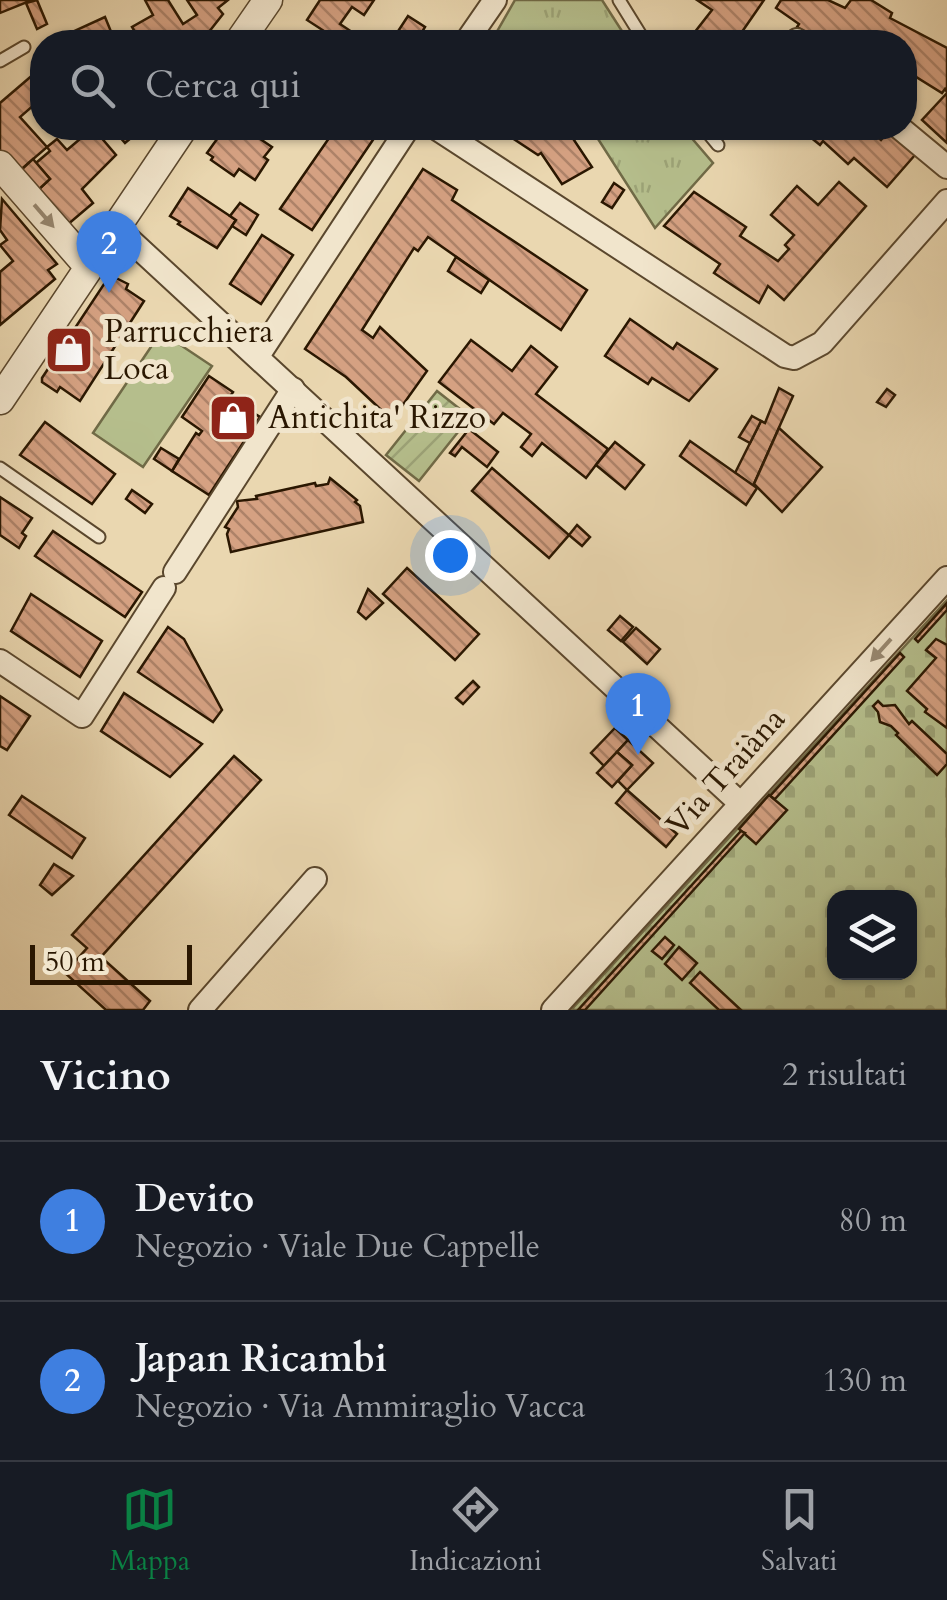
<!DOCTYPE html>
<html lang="it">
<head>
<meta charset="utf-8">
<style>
  :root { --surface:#171b24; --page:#242831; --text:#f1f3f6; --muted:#9ea1a6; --line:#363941; --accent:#0b8043 }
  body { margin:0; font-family:Cardo,serif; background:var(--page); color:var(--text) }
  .controls { position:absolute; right:30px; bottom:30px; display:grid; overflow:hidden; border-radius:20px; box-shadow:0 2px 8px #0004 }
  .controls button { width:90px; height:90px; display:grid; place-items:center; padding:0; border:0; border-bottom:2px solid var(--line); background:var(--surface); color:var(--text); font:50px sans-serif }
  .scale { position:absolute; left:30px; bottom:25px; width:162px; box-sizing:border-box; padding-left:10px; border:5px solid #2a1701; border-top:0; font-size:28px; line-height:35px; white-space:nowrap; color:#2a1701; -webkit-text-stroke:8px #f1e5cc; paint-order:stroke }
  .you { position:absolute; left:450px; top:555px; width:35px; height:35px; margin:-25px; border:8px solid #fff; border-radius:50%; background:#1a73e8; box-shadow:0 0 0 15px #1a73e833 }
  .badge { display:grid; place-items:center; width:65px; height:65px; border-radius:50%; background:var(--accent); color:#fff; font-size:32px; font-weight:700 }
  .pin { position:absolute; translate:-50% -82px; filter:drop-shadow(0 2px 5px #0008) }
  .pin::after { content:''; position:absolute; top:52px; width:35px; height:30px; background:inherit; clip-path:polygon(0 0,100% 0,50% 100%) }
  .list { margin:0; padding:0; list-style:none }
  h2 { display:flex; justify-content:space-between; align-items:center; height:130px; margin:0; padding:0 40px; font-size:42px }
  h2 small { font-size:32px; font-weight:400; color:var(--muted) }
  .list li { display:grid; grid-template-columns:65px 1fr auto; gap:30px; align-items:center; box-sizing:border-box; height:160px; padding:0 40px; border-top:2px solid var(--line) }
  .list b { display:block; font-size:38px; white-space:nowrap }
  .list p { margin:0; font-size:32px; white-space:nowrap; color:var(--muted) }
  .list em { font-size:32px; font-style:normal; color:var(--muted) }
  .icon { flex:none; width:55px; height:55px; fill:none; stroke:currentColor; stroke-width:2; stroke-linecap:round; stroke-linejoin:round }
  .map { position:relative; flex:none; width:947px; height:1010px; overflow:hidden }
  .search { position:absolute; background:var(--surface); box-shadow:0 2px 8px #0004; left:30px; right:30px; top:30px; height:110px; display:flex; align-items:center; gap:25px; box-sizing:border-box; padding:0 35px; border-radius:40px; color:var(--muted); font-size:38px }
  .sheet { height:450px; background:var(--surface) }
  nav { display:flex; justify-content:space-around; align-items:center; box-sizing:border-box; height:140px; border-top:2px solid var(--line); background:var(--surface); font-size:28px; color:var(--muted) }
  nav a { display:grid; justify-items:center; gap:5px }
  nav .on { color:var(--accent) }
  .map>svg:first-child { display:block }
  .grass { fill:url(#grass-tufts); stroke:#706a46; stroke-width:2.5 }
  .cemetery { fill:url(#cemetery-stones); stroke:#706a46; stroke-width:2.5; fill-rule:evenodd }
  .garden { fill:url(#garden-furrows); stroke:#706a46; stroke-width:2.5 }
  .pitch { fill:#b5be8c; stroke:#706a46; stroke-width:2.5 }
  .building { fill:url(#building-back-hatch); stroke:#2a1701; stroke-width:2.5 }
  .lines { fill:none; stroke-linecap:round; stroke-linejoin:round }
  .service-casing { stroke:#5a472d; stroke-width:15 }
  .minor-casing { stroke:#5a472d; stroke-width:26 }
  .tertiary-casing { stroke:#5a472d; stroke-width:31 }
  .service { stroke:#f1e5cc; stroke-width:11 }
  .minor { stroke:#f1e5cc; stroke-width:22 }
  .tertiary { stroke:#f1e5cc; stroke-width:28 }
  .oneway { fill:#978871 }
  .labels { text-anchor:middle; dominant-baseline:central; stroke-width:10; stroke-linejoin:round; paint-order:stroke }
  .poi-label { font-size:32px; fill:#2a1701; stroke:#f1e5cc; text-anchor:start }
  .street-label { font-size:32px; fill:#2a1701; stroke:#f1e5cc }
</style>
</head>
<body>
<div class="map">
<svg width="947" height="1010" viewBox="0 0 947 1010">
  <defs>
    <pattern id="grass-tufts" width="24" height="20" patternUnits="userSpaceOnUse" patternTransform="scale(2.5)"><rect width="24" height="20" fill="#b5be8c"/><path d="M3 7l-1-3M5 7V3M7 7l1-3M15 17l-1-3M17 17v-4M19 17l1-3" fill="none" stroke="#9ca377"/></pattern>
    <pattern id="cemetery-stones" width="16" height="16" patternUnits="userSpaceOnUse" patternTransform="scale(2.5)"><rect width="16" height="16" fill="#b5be8c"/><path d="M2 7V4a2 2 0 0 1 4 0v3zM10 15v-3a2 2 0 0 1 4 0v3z" fill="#9ca377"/></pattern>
    <pattern id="garden-furrows" width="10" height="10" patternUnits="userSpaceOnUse" patternTransform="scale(2.5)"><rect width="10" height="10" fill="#b5be8c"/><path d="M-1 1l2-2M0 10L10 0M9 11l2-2" fill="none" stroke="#9ca377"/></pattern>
    <pattern id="building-back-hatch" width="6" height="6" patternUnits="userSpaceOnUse" patternTransform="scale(2.5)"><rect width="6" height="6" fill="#d5a182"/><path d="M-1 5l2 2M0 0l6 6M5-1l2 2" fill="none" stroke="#ad8268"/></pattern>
  </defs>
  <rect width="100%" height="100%" fill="#ead7b0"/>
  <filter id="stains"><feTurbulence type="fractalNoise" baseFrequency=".002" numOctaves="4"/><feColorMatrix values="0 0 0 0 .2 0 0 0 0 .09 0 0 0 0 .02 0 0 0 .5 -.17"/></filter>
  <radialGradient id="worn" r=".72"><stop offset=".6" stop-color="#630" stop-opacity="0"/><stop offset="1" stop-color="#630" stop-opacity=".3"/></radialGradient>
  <g class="grass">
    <path d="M 515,0 L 602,0 L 629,42 L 491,42 Z"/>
    <path d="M 591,128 L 683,128 L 713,163 L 655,228 Z"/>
  </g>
  <path class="cemetery" d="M 947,600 L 947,1010 L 571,1010 ZM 834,898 L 910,898 L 910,972 L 834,972 Z"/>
  <path class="garden" d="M 437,391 L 470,417 L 419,481 L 386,455 Z"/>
  <path class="pitch" d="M 161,332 L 212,366 L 143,467 L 93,433 Z"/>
  <g class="building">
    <path d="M 0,0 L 32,0 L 0,13 Z"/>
    <path d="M 37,0 L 47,24 L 37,29 L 26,3 Z"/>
    <path d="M 145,0 L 168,0 L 183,24 L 197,15 L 187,0 L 228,0 L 218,8 L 223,14 L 201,42 L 141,42 L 132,27 L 153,15 Z"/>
    <path d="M 320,0 L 374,0 L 364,15 L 352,7 L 340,24 L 358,36 L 354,42 L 341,42 L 307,20 Z"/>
    <path d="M 697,0 L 764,0 L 735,42 L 691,42 L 693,39 L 691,37 L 712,10 Z"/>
    <path d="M 781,0 L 828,0 L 845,8 L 851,0 L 871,0 L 892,13 L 890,18 L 947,48 L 947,92 L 945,89 L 942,93 L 905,70 L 904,42 L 829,40 L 822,42 L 797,27 L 799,24 L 776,8 Z"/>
    <path d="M 408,16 L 425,27 L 422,32 L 437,42 L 391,42 Z"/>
    <path d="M 105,17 L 112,34 L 100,39 L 101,42 L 77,42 L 72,32 Z"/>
    <path d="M 42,67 L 42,98 L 20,117 L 47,147 L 57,139 L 67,150 L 93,128 L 116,155 L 82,189 L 93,203 L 66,226 L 37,191 L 50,179 L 36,163 L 50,151 L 47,147 L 17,173 L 0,153 L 0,103 Z"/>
    <path d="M 947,93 L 947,143 L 922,120 Z"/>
    <path d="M 112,128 L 143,128 L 125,143 Z"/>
    <path d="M 225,128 L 244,128 L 272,147 L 264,157 L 268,160 L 255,180 L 239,169 L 234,176 L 211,160 L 213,157 L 207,153 Z"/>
    <path d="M 336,128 L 381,128 L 312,230 L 280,209 Z"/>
    <path d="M 497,128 L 566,128 L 592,167 L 562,184 L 541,153 L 538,155 Z"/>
    <path d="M 799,128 L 867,128 L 881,140 L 888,132 L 915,155 L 887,187 L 854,158 L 848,164 L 823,141 L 820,145 Z"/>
    <path d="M 33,159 L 50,179 L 37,191 L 20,171 Z"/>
    <path d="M 423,169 L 457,190 L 452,200 L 587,290 L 561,330 L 428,237 L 418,251 L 414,248 L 362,330 L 373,338 L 380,327 L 427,371 L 392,420 L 346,377 L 305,349 Z"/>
    <path d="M 839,182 L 866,206 L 784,300 L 768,286 L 759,303 L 714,273 L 720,264 L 664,226 L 694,192 L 746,227 L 740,236 L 778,261 L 789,249 L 785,245 L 794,235 L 771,215 L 797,186 L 818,205 Z"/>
    <path d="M 614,183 L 624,190 L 612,208 L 602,202 Z"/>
    <path d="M 188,188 L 236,220 L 217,248 L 178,224 L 180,222 L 170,216 Z"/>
    <path d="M 2,199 L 57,264 L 48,270 L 55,279 L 0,325 L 0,272 L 13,261 L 0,245 L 7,240 L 0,230 Z"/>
    <path d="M 240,203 L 258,215 L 246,235 L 232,226 L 236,220 L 230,216 Z"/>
    <path d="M 262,235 L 293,255 L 261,304 L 230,284 Z"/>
    <path d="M 456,257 L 489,280 L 481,293 L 448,271 Z"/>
    <path d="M 110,275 L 128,284 L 126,289 L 144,301 L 80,401 L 60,387 L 57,392 L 42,382 L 42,378 Z"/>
    <path d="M 630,319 L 673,349 L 677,343 L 717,369 L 689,401 L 652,378 L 648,384 L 605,356 Z"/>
    <path d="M 471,340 L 512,371 L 531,346 L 557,367 L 536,394 L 608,449 L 586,478 L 542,443 L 532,456 L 521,447 L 531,434 L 503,413 L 494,424 L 439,382 Z"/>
    <path d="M 209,376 L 233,392 L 229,398 L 260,417 L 209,495 L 172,471 L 196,433 L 199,435 L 202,431 L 182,417 Z"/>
    <path d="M 779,388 L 793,396 L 753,486 L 735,473 L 761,421 L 765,423 Z"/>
    <path d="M 887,389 L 895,395 L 886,407 L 877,402 Z"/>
    <path d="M 752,416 L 761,421 L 750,443 L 739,437 Z"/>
    <path d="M 45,422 L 115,474 L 92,504 L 20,455 Z"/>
    <path d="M 779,428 L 822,467 L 782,512 L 754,484 Z"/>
    <path d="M 469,429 L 498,452 L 487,467 L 462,447 L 455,456 L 450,453 Z"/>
    <path d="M 690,441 L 757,488 L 746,505 L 680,456 Z"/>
    <path d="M 615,442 L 644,465 L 625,489 L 596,465 Z"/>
    <path d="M 161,448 L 179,459 L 172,471 L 154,459 Z"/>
    <path d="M 492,468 L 569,535 L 549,558 L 472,491 Z"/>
    <path d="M 330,478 L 357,500 L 355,502 L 360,506 L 363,522 L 231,552 L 227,534 L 229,529 L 225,527 L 238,507 L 237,501 L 257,499 L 256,496 L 315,483 L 316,486 L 328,484 Z"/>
    <path d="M 132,490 L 152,504 L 145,513 L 126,499 Z"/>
    <path d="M 0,497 L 32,518 L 22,533 L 26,536 L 19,548 L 0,535 Z"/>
    <path d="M 577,525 L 590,537 L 582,546 L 569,535 Z"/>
    <path d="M 53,531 L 142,592 L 125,617 L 35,556 Z"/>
    <path d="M 407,568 L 479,634 L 455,660 L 383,594 Z"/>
    <path d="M 368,589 L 383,603 L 366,619 L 358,612 Z"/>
    <path d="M 31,594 L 102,641 L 80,677 L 11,631 Z"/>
    <path d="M 947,603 L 947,610 L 918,642 L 915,639 Z"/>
    <path d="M 620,616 L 633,627 L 621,641 L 608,630 Z"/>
    <path d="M 168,627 L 184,639 L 222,710 L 213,722 L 138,672 Z"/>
    <path d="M 636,628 L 660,649 L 647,664 L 623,642 Z"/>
    <path d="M 936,639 L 947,645 L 947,728 L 925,712 L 927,709 L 907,691 L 936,658 L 926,650 Z"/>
    <path d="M 900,653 L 904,657 L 775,799 L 770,796 Z"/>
    <path d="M 473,681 L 479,687 L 463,704 L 456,698 Z"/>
    <path d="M 124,693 L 202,744 L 170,777 L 101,731 Z"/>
    <path d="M 0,696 L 30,716 L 7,750 L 0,746 Z"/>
    <path d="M 878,701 L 883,706 L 895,705 L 909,724 L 912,721 L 947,754 L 947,764 L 937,775 L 896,735 L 898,733 L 891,726 L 880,722 L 878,712 L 873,706 Z"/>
    <path d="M 615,728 L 628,740 L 604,766 L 591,753 Z"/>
    <path d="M 628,740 L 653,763 L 627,790 L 618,781 L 632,765 L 617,752 Z"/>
    <path d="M 617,752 L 632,765 L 612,787 L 597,773 Z"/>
    <path d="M 234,756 L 261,780 L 101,957 L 150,1001 L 143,1010 L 106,1010 L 65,973 L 87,948 L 72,935 Z"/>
    <path d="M 627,790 L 677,834 L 666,847 L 616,803 Z"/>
    <path d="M 769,795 L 787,810 L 756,844 L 739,829 Z"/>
    <path d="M 22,796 L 85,838 L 72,858 L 9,815 Z"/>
    <path d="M 741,831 L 745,833 L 585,1010 L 578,1010 Z"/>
    <path d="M 54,864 L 73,876 L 52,895 L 40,885 Z"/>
    <path d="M 665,937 L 674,945 L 662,959 L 652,951 Z"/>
    <path d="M 679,947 L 697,963 L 682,980 L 665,964 Z"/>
    <path d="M 700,972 L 741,1010 L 719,1010 L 690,983 Z"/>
  </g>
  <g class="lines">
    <g class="service-casing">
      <g id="service">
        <path d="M 619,0 L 645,42"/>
        <path d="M 0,61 L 24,47"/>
        <path d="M 704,128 L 718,145"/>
        <path d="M 0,468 L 99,537"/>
      </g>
    </g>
    <g class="minor-casing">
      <g id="minor">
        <path d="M 797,40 L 800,42"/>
        <path d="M 466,42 L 495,0"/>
        <path d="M 436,128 L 785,356 L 794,358 L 822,343 L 947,201"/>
        <path d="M 900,128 L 947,167"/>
        <path d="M 116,227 L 741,804"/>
        <path d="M 258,356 L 408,128"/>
        <path d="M 175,572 L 293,389"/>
        <path d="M 0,661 L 82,716 L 164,588"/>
        <path d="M 200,1010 L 315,879"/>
        <path d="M 553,1010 L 947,578"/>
      </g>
    </g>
    <g class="tertiary-casing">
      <g id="tertiary">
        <path d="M 239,42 L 268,0"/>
        <path d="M 0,165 L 89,267"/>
        <path d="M 0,400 L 183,128"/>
      </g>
    </g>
    <use href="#service" class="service"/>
    <use href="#minor" class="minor"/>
    <use href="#tertiary" class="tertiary"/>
  </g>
  <defs><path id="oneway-solid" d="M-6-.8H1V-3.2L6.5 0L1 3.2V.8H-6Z" transform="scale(2.5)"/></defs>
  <g class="oneway">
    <use href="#oneway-solid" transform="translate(44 216) rotate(49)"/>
    <use href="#oneway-solid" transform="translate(881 650) rotate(132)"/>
  </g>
  <defs>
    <g id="shop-square" transform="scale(2.5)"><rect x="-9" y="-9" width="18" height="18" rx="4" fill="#8f2418" stroke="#f1e5cc"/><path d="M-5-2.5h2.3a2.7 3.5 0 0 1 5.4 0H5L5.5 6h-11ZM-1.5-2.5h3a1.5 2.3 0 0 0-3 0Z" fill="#fff"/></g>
  </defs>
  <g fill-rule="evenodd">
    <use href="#shop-square" x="69" y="350"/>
    <use href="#shop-square" x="233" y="418"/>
  </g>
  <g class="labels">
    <g class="poi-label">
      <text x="104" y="332">Parrucchiera<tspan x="104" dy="37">Loca</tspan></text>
      <text x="268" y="418">Antichita' Rizzo</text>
    </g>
    <g class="street-label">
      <text transform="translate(726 772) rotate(-48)">Via Traiàna</text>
    </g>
  </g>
  <rect width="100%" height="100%" filter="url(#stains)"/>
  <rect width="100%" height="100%" fill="url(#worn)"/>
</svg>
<div class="controls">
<button><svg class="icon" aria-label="layers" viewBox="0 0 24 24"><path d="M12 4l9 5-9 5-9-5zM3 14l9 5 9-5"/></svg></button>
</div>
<div class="scale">50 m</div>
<div class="you"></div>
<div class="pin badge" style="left:638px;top:755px;background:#3f7fe0">1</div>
<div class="pin badge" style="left:109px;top:293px;background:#3f7fe0">2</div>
<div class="search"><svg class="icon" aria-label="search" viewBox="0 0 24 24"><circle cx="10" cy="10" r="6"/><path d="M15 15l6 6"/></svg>Cerca qui</div>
</div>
<section class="sheet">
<h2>Vicino<small>2 risultati</small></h2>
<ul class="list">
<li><span class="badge" style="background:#3f7fe0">1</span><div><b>Devito</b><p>Negozio · Viale Due Cappelle</p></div><em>80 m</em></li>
<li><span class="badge" style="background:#3f7fe0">2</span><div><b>Japan Ricambi</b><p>Negozio · Via Ammiraglio Vacca</p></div><em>130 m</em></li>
</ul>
</section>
<nav>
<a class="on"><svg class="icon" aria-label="map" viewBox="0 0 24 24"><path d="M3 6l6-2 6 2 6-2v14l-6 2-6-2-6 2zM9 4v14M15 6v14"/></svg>Mappa</a>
<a><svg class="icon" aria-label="directions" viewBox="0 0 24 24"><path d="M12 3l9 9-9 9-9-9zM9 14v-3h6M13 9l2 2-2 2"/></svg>Indicazioni</a>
<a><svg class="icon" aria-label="saved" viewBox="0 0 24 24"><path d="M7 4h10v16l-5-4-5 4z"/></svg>Salvati</a>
</nav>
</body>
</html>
